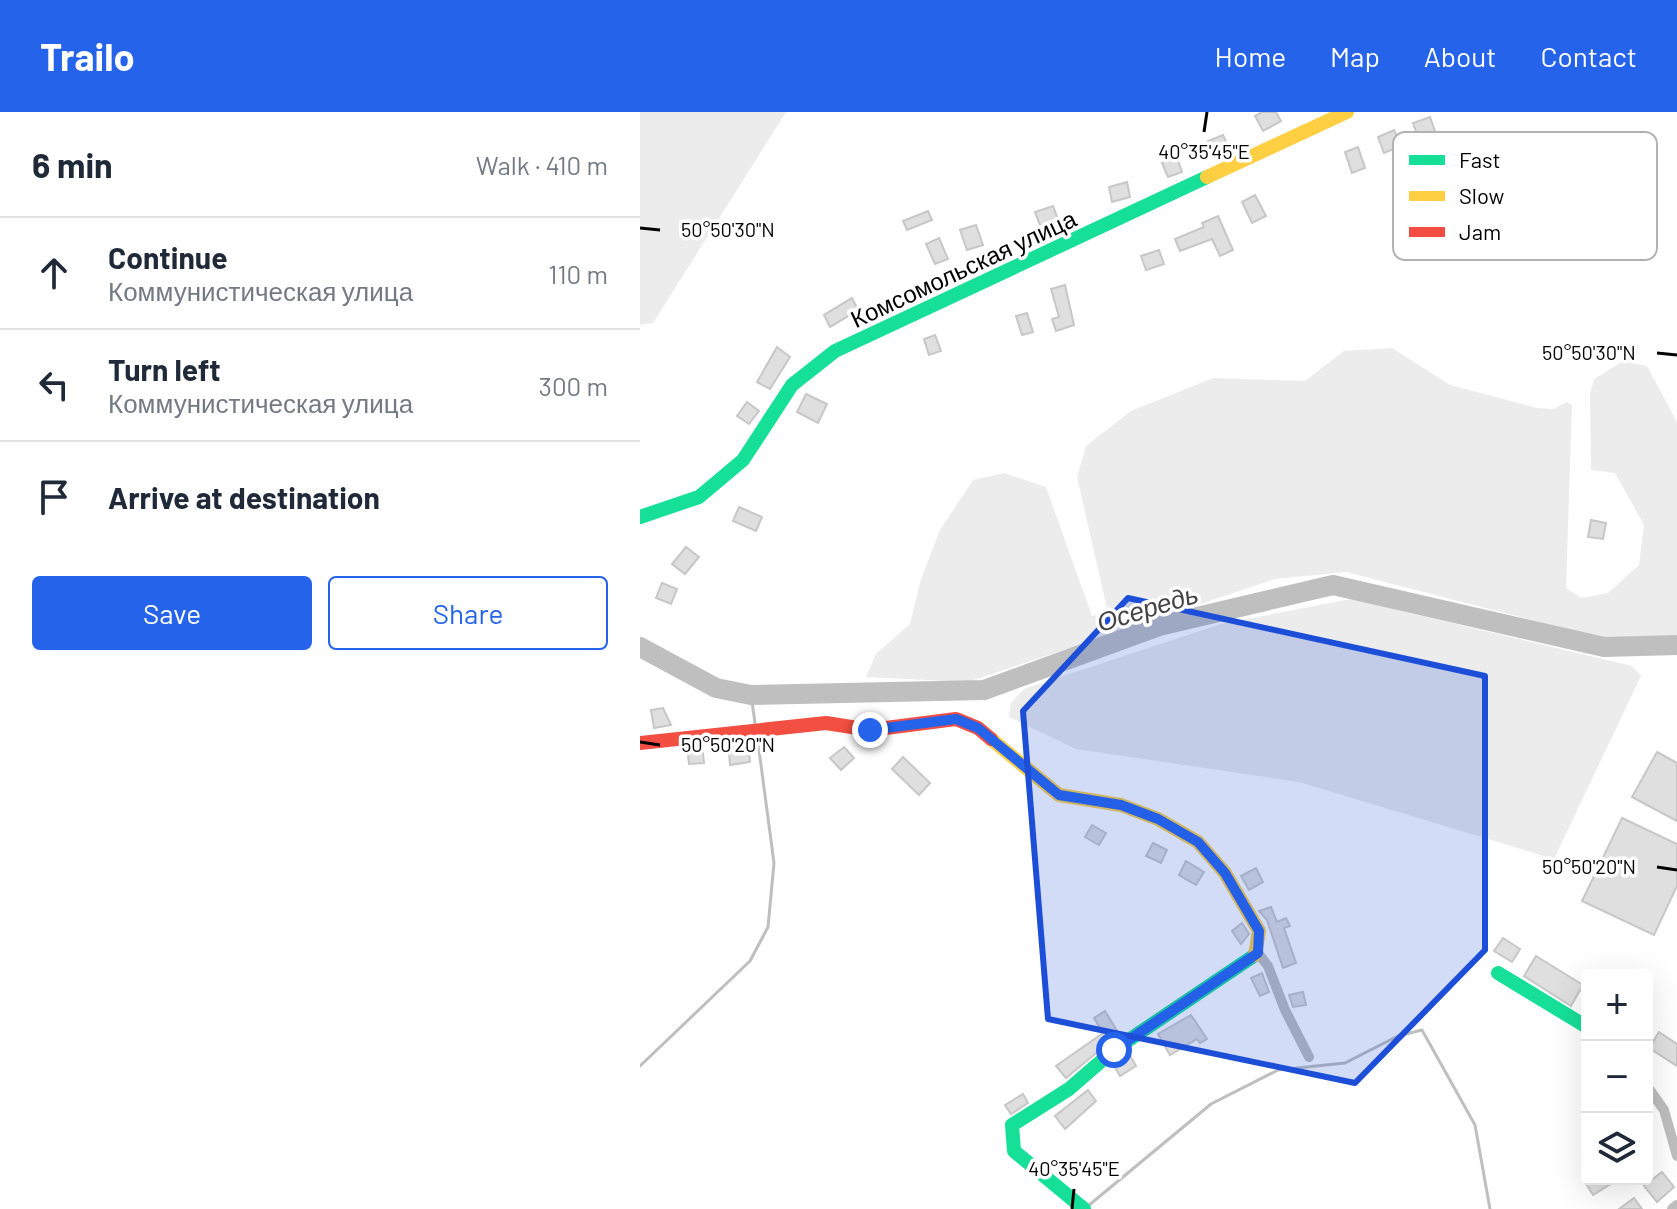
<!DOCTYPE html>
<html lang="en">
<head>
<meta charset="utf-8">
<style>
  :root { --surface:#fff; --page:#f2f2f3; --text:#1f2937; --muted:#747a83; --line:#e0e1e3; --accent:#2563eb }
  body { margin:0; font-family:Barlow,sans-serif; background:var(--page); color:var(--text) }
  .controls { position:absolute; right:24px; bottom:24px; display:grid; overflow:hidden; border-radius:8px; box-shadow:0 8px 32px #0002 }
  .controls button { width:72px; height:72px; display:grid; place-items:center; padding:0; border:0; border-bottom:2px solid var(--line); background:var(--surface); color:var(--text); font:40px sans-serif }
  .stop { position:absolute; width:24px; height:24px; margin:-18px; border:6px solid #2563eb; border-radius:50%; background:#fff }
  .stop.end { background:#2563eb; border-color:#fff; box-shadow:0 2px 8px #0008 }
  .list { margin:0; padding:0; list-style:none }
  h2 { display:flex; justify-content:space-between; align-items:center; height:104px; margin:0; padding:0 32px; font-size:34px }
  h2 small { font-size:26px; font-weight:400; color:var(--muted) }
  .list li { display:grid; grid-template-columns:52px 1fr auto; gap:24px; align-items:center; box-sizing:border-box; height:112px; padding:0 32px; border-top:2px solid var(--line) }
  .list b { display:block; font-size:30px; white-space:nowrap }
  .list p { margin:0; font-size:26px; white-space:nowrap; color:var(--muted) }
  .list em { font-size:26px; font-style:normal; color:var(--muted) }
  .actions { display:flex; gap:16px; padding:24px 32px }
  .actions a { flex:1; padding:18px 0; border:2px solid var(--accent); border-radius:8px; text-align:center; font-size:28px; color:var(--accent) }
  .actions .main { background:var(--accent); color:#fff }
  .icon { flex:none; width:44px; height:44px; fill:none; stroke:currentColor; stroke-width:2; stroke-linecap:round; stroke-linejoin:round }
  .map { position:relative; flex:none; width:1037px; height:1097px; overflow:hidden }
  header { display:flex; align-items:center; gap:48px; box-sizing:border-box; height:112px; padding:0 40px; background:var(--accent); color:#fff }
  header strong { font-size:38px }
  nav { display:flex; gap:44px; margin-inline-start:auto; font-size:28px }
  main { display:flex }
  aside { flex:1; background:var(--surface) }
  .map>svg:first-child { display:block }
  .green { fill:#ececec }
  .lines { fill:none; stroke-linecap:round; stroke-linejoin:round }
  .stream { stroke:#bfbfbf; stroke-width:3 }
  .river { stroke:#bfbfbf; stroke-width:20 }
  .building { fill:#dfdfdf; stroke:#c7c7c7; stroke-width:2 }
  .street { stroke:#bebebe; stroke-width:10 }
  .fast { stroke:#16e098; stroke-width:14 }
  .slow { stroke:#ffcf43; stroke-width:14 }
  .jam { stroke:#f24e42; stroke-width:14 }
  .route { stroke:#2563eb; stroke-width:10 }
  .marked { fill:#1d4ed8; fill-opacity:0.2; stroke:#1d4ed8; stroke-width:6; stroke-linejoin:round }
  .ticks { fill:none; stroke:#000; stroke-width:3 }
  .labels { text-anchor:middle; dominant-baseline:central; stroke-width:7; stroke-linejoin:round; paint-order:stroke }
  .street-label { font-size:24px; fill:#000; stroke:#fff }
  .water-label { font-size:26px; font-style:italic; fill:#444; stroke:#fff }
  .key { fill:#fff; stroke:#b2b2b2; stroke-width:2 }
  .key-label { font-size:22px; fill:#000 }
  .ticks-label { font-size:20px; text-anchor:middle; fill:#000; stroke:#fff; stroke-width:7; stroke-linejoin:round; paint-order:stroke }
</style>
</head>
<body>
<header>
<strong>Trailo</strong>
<nav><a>Home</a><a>Map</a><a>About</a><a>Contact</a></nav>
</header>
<main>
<aside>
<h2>6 min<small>Walk · 410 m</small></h2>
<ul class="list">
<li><svg class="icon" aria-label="ahead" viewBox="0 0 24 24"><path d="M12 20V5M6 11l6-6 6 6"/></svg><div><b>Continue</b><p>Коммунистическая улица</p></div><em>110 m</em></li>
<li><svg class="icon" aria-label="left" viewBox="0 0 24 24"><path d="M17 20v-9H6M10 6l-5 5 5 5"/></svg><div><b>Turn left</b><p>Коммунистическая улица</p></div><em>300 m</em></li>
<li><svg class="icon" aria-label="arrive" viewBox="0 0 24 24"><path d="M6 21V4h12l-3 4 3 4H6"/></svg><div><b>Arrive at destination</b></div></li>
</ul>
<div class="actions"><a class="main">Save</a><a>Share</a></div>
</aside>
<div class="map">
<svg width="1037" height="1097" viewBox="0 0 1037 1097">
  <rect width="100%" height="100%" fill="#fff"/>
  <g class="green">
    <path d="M 0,0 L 146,0 L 13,211 L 0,213 Z"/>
    <path d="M 752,236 L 810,273 L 897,296 L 913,297 L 927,290 L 932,293 L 926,476 L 941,486 L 968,481 L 999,453 L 1004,413 L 975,361 L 951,358 L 950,282 L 954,267 L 983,249 L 1007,254 L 1037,310 L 1037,542 L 1024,542 L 706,460 L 635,467 L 328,570 L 226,565 L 236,542 L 270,512 L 281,467 L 300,418 L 333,368 L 364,361 L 406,375 L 452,504 L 468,501 L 437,365 L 446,334 L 491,299 L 573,266 L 665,269 L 704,239 Z"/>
    <path d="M 711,487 L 992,554 L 1001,564 L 914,747 L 659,670 L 436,637 L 369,605 L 371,591 L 384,577 L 581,512 Z"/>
  </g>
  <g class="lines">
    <g class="stream">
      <path d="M 111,583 L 115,611"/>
      <path d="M 0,954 L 110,849 L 128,815 L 134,751 L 117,623"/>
      <path d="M 448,1094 L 571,992 L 638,958 L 705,951 L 758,924 L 782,918 L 835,1013 L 850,1097"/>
    </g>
    <path class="river" d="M 0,535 L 76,576 L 111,583 L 344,578 L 519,514 L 693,473 L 964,535 L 1037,533"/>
  </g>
  <g class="building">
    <path d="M 622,0 L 636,0 L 641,9 L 623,19 L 615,4 Z"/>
    <path d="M 790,5 L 795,19 L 778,25 L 773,11 Z"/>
    <path d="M 754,18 L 761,34 L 744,41 L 738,25 Z"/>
    <path d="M 583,23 L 589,37 L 574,44 L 568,29 Z"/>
    <path d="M 718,35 L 725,56 L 712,61 L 705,40 Z"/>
    <path d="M 537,46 L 542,60 L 528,65 L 522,51 Z"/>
    <path d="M 487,70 L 490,85 L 472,90 L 469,75 Z"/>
    <path d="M 615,83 L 626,104 L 612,111 L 602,90 Z"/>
    <path d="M 413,94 L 419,110 L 401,116 L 395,100 Z"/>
    <path d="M 288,99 L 292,108 L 267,118 L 263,109 Z"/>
    <path d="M 578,104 L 593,138 L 580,144 L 572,127 L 540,139 L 535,127 L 564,115 L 562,111 Z"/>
    <path d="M 336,113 L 343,133 L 327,138 L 320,118 Z"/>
    <path d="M 299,126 L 308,147 L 295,152 L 286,132 Z"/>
    <path d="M 519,138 L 524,152 L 506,158 L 501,144 Z"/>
    <path d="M 425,173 L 434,213 L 416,219 L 412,207 L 419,205 L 411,177 Z"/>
    <path d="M 212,186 L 218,198 L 190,215 L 184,203 Z"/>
    <path d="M 387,201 L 393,220 L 382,223 L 376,204 Z"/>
    <path d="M 295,223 L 301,239 L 289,243 L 284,227 Z"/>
    <path d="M 137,235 L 150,245 L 130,277 L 117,270 Z"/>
    <path d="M 166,282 L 187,292 L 178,311 L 157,300 Z"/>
    <path d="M 107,290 L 119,299 L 109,312 L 97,304 Z"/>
    <path d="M 99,395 L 122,405 L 116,419 L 93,409 Z"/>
    <path d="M 951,408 L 966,411 L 963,427 L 948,425 Z"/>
    <path d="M 46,435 L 59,445 L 45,462 L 32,452 Z"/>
    <path d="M 22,471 L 37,477 L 31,492 L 16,486 Z"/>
    <path d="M 23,596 L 31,613 L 14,616 L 11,598 Z"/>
    <path d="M 108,629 L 110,650 L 90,653 L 89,641 L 94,640 L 93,631 Z"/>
    <path d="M 62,633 L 64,651 L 49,652 L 47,635 Z"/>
    <path d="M 204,635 L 214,646 L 201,658 L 190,646 Z"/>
    <path d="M 1017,640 L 1037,651 L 1037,709 L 992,685 Z"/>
    <path d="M 263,645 L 290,671 L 279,683 L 252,657 Z"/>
    <path d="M 982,706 L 1037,732 L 1037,774 L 1014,823 L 942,789 Z"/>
    <path d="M 452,713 L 466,721 L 459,733 L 445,725 Z"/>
    <path d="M 513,731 L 527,738 L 521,751 L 506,744 Z"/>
    <path d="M 546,749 L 564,760 L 556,773 L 539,763 Z"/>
    <path d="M 616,756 L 623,770 L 609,778 L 601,764 Z"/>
    <path d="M 631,795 L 637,810 L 646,806 L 650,814 L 644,816 L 656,851 L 643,856 L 627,808 L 619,799 Z"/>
    <path d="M 602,811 L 609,822 L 601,832 L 592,819 Z"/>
    <path d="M 863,826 L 880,837 L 872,850 L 854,839 Z"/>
    <path d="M 896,844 L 943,873 L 931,894 L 884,864 Z"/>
    <path d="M 622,861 L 629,880 L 620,884 L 611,866 Z"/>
    <path d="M 663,880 L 666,893 L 653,895 L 649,883 Z"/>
    <path d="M 465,899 L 479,922 L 426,966 L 416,954 L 463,921 L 454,906 Z"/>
    <path d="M 551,903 L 567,927 L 560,931 L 557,927 L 530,943 L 518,922 Z"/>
    <path d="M 1019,920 L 1037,932 L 1037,954 L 1009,936 Z"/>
    <path d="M 489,942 L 496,954 L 480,964 L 473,952 Z"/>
    <path d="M 448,978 L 456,989 L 425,1017 L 415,1004 Z"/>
    <path d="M 383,982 L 388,991 L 371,1002 L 365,993 Z"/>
    <path d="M 1022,1060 L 1034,1075 L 1017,1090 L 1004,1074 Z"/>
    <path d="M 943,1067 L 979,1067 L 953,1083 Z"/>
    <path d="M 994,1086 L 1002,1097 L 979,1097 Z"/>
  </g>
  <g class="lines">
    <g class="street">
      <path d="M 618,841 L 628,854 L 645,898 L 669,945"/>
      <path d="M 1007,974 L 1024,998 L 1037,1044"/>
      <path d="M 1032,1097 L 1037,1093"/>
    </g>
    <g class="fast">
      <path d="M 0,405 L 59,385 L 103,348 L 152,273 L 195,239 L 567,65"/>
      <path d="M 858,861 L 947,915"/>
      <path d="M 444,1097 L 374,1039 L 372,1013 L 429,977 L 474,938 L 615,843"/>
    </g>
    <g class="slow">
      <path d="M 567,65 L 707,0"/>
      <path d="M 351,627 L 419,683 L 481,693 L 518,707 L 558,730 L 585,761 L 619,819 L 615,843"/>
    </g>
    <path class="jam" d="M 0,631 L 186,611 L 230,618 L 316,607 L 338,616 L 351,627"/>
  </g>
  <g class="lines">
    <path class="route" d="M 230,618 L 316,607 L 338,616 L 419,683 L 481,693 L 518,707 L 558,730 L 585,761 L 619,819 L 618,841 L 474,938"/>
  </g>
  <path class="marked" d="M 488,486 L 845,564 L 845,838 L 715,971 L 408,907 L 383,599 Z"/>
  <path class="ticks" d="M 564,20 L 567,0M 0,116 L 20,118M 1017,241 L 1037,243M 0,630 L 20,633M 1017,755 L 1037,758M 432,1097 L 434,1077"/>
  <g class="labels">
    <g class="street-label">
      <text transform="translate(323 156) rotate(-25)">Комсомольская улица</text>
    </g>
    <g class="water-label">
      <text transform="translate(507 495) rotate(-17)">Осередь</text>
    </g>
  </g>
  <rect x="753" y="20" width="264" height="128" rx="12" class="key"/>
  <rect x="769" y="43" width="36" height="10" fill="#16e098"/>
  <rect x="769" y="79" width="36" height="10" fill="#ffcf43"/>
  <rect x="769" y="115" width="36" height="10" fill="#f24e42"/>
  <g class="key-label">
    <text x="819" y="56">Fast</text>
    <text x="819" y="92">Slow</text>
    <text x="819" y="128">Jam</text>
  </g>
  <g class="ticks-label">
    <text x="564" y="47">40°35'45"E</text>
    <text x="88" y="125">50°50'30"N</text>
    <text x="949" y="248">50°50'30"N</text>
    <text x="88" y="640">50°50'20"N</text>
    <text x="949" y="762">50°50'20"N</text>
    <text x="434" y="1064">40°35'45"E</text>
  </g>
</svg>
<div class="controls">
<button>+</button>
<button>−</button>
<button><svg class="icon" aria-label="layers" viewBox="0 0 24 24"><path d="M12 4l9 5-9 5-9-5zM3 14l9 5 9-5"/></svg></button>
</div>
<div class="stop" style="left:474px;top:938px"></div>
<div class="stop end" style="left:230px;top:618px"></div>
</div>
</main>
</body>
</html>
